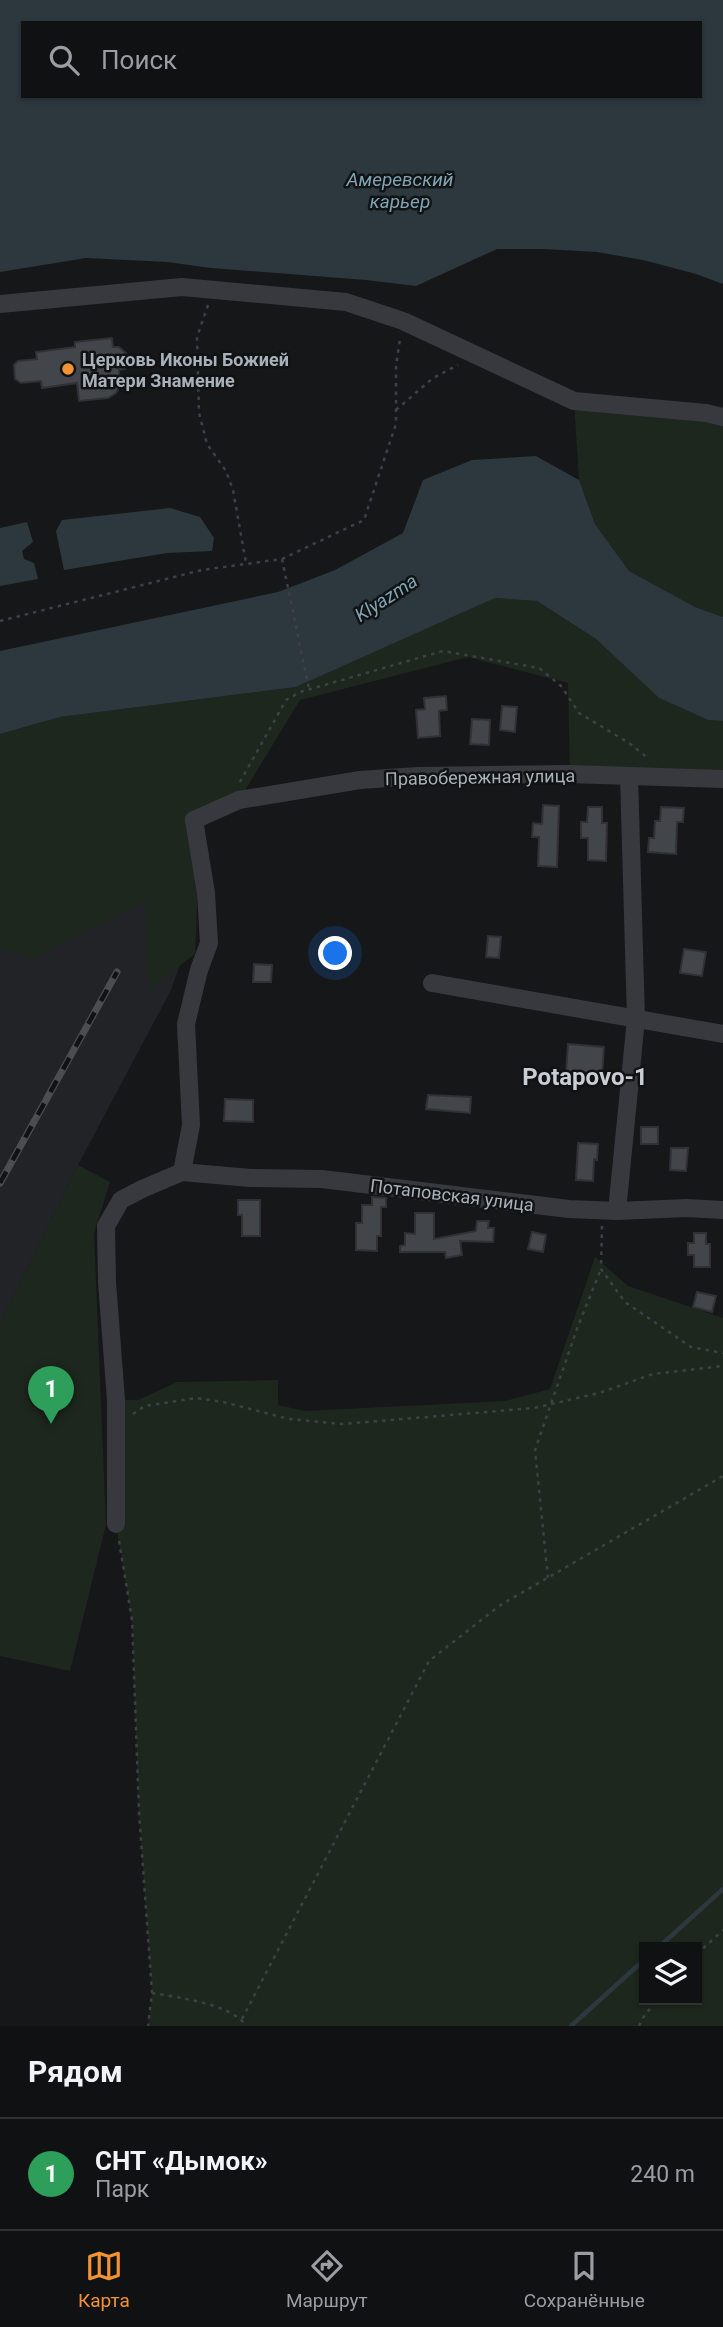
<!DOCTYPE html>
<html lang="ru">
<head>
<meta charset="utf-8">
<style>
  :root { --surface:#101113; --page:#1e1f21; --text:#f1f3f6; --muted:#9c9da0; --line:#303133; --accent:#f49333 }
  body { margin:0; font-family:Roboto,sans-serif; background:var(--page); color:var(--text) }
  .controls { position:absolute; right:21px; bottom:21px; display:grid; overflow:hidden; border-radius:0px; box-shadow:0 2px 5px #0004 }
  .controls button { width:63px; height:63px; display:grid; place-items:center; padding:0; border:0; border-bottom:2px solid var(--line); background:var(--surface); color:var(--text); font:35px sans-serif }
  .you { position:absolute; left:336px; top:954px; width:24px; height:24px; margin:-18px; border:5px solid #fff; border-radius:50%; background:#1a73e8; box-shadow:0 0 0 10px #1a73e833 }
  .badge { display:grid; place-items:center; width:46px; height:46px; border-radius:50%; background:var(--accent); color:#fff; font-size:23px; font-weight:700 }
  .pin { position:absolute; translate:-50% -58px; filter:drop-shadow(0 2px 4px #0008) }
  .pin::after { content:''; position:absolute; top:37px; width:24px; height:21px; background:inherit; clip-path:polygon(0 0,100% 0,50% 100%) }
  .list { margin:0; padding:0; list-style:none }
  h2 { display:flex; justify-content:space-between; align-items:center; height:91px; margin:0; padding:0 28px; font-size:30px }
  h2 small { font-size:23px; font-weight:400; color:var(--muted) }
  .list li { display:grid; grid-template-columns:46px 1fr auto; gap:21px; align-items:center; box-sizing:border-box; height:112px; padding:0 28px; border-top:2px solid var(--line) }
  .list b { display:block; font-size:26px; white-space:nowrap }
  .list p { margin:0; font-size:23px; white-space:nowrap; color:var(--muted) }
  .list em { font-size:23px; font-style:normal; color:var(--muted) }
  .icon { flex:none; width:38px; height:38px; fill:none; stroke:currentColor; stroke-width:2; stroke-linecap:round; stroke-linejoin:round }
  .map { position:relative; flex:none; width:723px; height:2026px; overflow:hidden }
  .search { position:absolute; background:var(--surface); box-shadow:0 2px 5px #0004; left:21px; right:21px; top:21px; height:77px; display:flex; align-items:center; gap:18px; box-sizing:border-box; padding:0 24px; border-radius:0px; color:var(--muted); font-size:26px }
  .sheet { height:203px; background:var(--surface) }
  nav { display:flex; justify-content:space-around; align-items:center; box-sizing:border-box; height:98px; border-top:2px solid var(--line); background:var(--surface); font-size:19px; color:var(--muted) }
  nav a { display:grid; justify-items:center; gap:4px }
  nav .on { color:var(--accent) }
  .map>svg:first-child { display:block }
  .built { fill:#222326 }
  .green { fill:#1e271e; fill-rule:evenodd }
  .water { fill:#2c383d; fill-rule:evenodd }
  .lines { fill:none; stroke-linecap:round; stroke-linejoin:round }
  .stream { stroke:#2c383d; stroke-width:4.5 }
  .building { fill:#424549; stroke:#303135; stroke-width:2 }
  .path { stroke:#3d4145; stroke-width:2.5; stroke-dasharray:3.5 5; stroke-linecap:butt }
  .minor { stroke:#37393e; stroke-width:18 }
  .rail-casing { stroke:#4a4e53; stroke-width:7 }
  .rail { stroke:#111214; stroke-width:4.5; stroke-dasharray:13; stroke-linecap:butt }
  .poi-dot { fill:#f49333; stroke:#111214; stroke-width:2.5 }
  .labels { text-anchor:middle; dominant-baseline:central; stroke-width:5; stroke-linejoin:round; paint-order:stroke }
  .poi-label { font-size:18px; font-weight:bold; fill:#a8b0b9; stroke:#111214; text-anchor:start }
  .street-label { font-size:18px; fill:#a8b0b9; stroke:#111214 }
  .water-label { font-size:19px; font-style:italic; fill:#7fa4b4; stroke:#111214 }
  .district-label { font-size:24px; font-weight:bold; fill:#c9ced5; stroke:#111214 }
</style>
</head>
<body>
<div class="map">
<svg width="723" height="2026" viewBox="0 0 723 2026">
  <rect width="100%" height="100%" fill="#161719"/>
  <path class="built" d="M 0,734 L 194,924 L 171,990 L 78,1165 L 0,1323 Z"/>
  <g class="green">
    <path d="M 574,401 L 723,417 L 723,617 L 695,607 L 629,571 L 595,524 L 579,480 Z"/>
    <path d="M 495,598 L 537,601 L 596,639 L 659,698 L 708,720 L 723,721 L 723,779 L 570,774 L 568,683 L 468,657 L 300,700 L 239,800 L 187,814 L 198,883 L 195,954 L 148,990 L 146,901 L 32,959 L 0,947 L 0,734 L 60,717 L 296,687 Z"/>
    <path d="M 78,1165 L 110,1182 L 94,1233 L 106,1525 L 70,1671 L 0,1656 L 0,1323 Z"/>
    <path d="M 595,1257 L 628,1286 L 723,1318 L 723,2026 L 148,2026 L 152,1993 L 139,1813 L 132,1621 L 116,1524 L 116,1400 L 138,1400 L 177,1382 L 278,1380 L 278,1405 L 305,1411 L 505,1401 L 550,1389 ZM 644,1947 L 697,1947 L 697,2000 L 644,2000 Z"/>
  </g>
  <g class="water">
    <path d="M 0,0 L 723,0 L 723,284 L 696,274 L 643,260 L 597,252 L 543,249 L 497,249 L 416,286 L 366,280 L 211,268 L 167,262 L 86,258 L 0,272 ZM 23,23 L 700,23 L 700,96 L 23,96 Z"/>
    <path d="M 536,456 L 579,480 L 595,524 L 629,571 L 695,607 L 723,617 L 723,721 L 708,720 L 659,698 L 596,639 L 537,601 L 495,598 L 296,687 L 60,717 L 0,734 L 0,651 L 278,592 L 335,570 L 403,533 L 423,480 L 472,460 Z"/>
    <path d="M 170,508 L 200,517 L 214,538 L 212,551 L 167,553 L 64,570 L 56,531 L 62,520 Z"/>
    <path d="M 27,522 L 33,542 L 22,551 L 24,559 L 34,563 L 38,579 L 0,586 L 0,528 Z"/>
  </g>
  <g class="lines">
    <g class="stream">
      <path d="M 659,1947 L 723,1889"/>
      <path d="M 571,2026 L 644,1960"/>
    </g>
  </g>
  <g class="building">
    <path d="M 112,338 L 113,347 L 119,347 L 126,353 L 127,362 L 125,369 L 119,370 L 120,386 L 116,393 L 108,398 L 79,401 L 77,383 L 42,388 L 41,381 L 21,383 L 15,379 L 14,365 L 18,361 L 37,359 L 36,352 L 75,347 L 75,342 Z"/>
    <path d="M 446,696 L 447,710 L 439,711 L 440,736 L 418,738 L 416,710 L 425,709 L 424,698 Z"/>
    <path d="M 502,706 L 517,707 L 515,732 L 500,730 Z"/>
    <path d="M 472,719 L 490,720 L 489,745 L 470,744 Z"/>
    <path d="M 543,805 L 559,806 L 557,867 L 538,866 L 539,837 L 532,837 L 533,823 L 542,824 Z"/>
    <path d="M 588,807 L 602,807 L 602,823 L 607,823 L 606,861 L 588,860 L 588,838 L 581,838 L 581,822 L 587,822 Z"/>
    <path d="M 661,807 L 684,808 L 683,822 L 677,822 L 676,854 L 648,852 L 649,838 L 654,838 L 655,821 L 660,821 Z"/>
    <path d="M 488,936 L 501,937 L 499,958 L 486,957 Z"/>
    <path d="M 684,949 L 706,952 L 702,976 L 680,973 Z"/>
    <path d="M 254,964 L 272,965 L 271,982 L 253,982 Z"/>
    <path d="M 568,1044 L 604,1047 L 602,1076 L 566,1073 Z"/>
    <path d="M 428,1095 L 471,1097 L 470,1113 L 426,1109 Z"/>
    <path d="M 225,1099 L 253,1100 L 253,1122 L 224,1121 Z"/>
    <rect x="641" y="1127" width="17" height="17"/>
    <path d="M 578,1143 L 598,1144 L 597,1160 L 594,1159 L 593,1181 L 576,1180 Z"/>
    <path d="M 671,1148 L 688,1148 L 686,1171 L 670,1170 Z"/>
    <path d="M 372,1197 L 386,1198 L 386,1207 L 381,1207 L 381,1236 L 377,1236 L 377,1251 L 356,1250 L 356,1223 L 362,1223 L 362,1205 L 372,1205 Z"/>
    <path d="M 238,1200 L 260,1200 L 260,1236 L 242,1236 L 242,1215 L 238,1215 Z"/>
    <path d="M 415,1213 L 434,1213 L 434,1239 L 476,1231 L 477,1221 L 489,1221 L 488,1228 L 494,1228 L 493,1242 L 460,1241 L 462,1255 L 446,1258 L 445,1252 L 400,1252 L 400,1246 L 405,1245 L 405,1233 L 415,1234 Z"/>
    <path d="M 532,1232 L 546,1235 L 543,1252 L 528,1249 Z"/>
    <path d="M 694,1233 L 706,1233 L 706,1244 L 710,1244 L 710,1267 L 694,1267 L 694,1255 L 688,1255 L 688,1243 L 694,1243 Z"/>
    <path d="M 697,1292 L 716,1296 L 712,1312 L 693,1307 Z"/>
  </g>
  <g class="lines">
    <g class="path">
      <path d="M 208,305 L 197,337 L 199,413 L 207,444 L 226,471 L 233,490 L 246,563"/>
      <path d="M 396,410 L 433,378 L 458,365"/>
      <path d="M 282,559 L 309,689"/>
      <path d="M 0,621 L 202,570 L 282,559 L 364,520 L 396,424 L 396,366 L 400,339"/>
      <path d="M 240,782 L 286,700 L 300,692 L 443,651 L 539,668 L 561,686 L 579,713 L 629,743 L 649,759"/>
      <path d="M 602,1226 L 601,1269 L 625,1302 L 691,1347 L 723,1353"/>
      <path d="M 133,1414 L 145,1406 L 196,1398 L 223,1402 L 289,1419 L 343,1424 L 534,1408 L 599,1393 L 653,1374 L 723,1366"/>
      <path d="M 119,1541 L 132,1620 L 139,1813 L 152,1993 L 148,2026"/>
      <path d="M 548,1578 L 535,1450 L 578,1326 L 601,1269"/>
      <path d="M 697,1954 L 723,1930"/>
      <path d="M 152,1993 C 176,1997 233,2004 246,2026"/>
      <path d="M 242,2019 L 429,1661 L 499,1606 L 723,1476"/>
      <path d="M 639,2026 L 642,2019 L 657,2000"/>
    </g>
    <g class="minor">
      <path d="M 0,304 L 182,287 L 346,302 L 403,321 L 574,401 L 706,413 L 723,417"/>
      <path d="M 432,983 L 723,1034"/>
      <path d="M 182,1172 L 191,1125 L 186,1024 L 199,970 L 209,943 L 206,893 L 194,820 L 239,800 L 360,780 L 418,776 L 570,774 L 723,779"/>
      <path d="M 617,1211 L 636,1019 L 629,776"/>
      <path d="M 116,1524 L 116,1400 L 107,1282 L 106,1226 L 121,1200 L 142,1189 L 182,1172 L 250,1178 L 322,1179 L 569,1209 L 617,1211 L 687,1208 L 723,1210"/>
    </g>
    <g class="rail-casing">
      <path id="rail" d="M 0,1183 L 117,972"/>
    </g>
    <use href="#rail" class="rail"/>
  </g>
  <circle class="poi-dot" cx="68" cy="369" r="7"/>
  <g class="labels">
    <g class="poi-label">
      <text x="82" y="359">Церковь Иконы Божией<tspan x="82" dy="21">Матери Знамение</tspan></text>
    </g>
    <g class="street-label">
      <text transform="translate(480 777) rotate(-1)">Правобережная улица</text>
      <text transform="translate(452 1195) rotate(7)">Потаповская улица</text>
    </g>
    <g class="water-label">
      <text x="400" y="179">Амеревский<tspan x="400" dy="22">карьер</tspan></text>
      <text transform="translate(386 598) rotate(-33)">Klyazma</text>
    </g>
    <g class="district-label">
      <text x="585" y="1077">Potapovo-1</text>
    </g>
  </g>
</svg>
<div class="controls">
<button><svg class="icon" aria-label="layers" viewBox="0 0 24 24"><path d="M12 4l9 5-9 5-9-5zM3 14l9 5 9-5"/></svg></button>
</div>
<div class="you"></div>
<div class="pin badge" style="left:51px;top:1424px;background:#2e9e5b">1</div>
<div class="search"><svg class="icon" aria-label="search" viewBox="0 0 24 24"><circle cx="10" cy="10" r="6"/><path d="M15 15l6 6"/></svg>Поиск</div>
</div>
<section class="sheet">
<h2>Рядом<small></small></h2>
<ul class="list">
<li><span class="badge" style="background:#2e9e5b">1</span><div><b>СНТ «Дымок»</b><p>Парк</p></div><em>240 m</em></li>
</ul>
</section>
<nav>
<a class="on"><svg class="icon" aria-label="map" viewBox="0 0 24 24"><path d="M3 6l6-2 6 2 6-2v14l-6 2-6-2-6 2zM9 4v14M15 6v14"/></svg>Карта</a>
<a><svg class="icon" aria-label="directions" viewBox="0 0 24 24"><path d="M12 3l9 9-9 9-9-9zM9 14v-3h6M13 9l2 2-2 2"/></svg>Маршрут</a>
<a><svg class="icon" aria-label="saved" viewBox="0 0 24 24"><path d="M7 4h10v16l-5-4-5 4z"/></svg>Сохранённые</a>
</nav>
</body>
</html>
